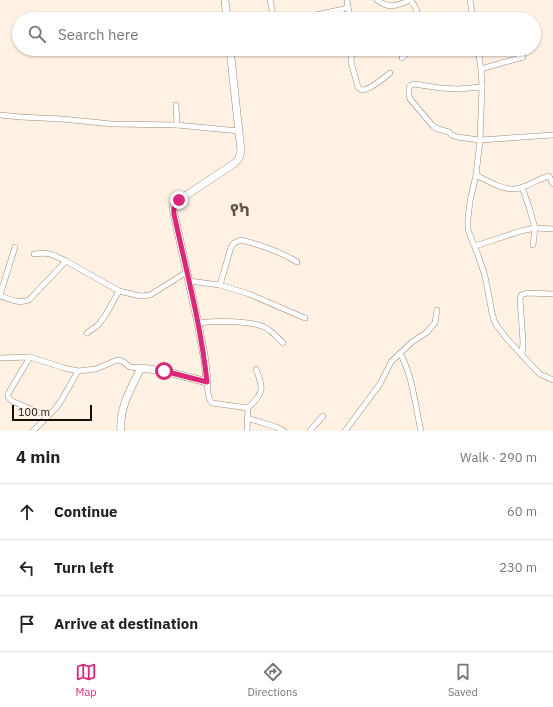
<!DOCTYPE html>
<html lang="en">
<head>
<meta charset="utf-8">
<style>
  :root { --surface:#fff; --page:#f2f2f2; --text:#222; --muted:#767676; --line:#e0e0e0; --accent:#db2777 }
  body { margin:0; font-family:"IBM Plex Sans","Noto Sans Ethiopic",sans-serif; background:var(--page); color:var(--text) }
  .scale { position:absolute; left:12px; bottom:10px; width:80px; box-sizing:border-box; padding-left:4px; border:2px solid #160f08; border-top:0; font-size:11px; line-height:14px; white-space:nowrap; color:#160f08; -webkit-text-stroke:3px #fff1e4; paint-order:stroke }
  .stop { position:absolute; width:12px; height:12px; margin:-9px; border:3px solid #db2777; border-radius:50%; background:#fff }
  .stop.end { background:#db2777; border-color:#fff; box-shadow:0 1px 4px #0008 }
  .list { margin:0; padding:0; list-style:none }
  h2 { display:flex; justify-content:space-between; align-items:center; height:52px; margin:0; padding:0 16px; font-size:17px }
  h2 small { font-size:13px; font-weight:400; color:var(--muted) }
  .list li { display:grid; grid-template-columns:26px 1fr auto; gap:12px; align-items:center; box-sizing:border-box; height:56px; padding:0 16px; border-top:1px solid var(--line) }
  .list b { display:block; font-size:15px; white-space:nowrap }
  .list em { font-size:13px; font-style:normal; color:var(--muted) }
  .icon { flex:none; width:22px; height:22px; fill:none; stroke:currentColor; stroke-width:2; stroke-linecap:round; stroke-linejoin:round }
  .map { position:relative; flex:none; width:553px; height:431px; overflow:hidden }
  .search { position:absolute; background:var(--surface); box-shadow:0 1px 3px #0004; left:12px; right:12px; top:12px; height:44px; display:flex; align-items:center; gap:10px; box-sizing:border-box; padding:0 14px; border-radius:22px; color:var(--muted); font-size:15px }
  .sheet { height:220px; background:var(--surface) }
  nav { display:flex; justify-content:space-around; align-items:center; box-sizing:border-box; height:56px; border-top:1px solid var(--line); background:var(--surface); font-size:11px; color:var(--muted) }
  nav a { display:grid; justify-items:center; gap:2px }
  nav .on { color:var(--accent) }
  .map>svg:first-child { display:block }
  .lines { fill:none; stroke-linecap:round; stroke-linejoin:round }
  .street-casing { stroke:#9e8876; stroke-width:6 }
  .secondary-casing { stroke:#9e8876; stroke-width:8 }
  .street { stroke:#fff; stroke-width:5 }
  .secondary { stroke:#fff; stroke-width:7 }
  .route { stroke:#db2777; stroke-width:5 }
  .labels { text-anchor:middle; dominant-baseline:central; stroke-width:4; stroke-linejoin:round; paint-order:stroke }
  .district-label { font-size:17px; font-weight:bold; fill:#665241; stroke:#fff1e4 }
</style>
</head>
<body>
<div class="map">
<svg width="553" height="431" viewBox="0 0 553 431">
  <rect width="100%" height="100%" fill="#fff1e4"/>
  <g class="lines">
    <g class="street-casing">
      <g id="street">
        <path d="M 270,0 L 273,15 L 275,19"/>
        <path d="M 377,0 C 390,10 397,5 411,0"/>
        <path d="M 410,0 C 416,6 418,11 418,19"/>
        <path d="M 470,0 L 473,19"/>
        <path d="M 348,7 L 351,19"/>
        <path d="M 297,19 L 344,9 L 348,7 L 347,0"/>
        <path d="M 352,49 L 351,62 L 358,87 C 360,89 360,90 363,90 C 371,89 384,78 390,73"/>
        <path d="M 478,49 L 481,69 L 482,87 L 480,140 L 476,175 L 470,201 L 468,219 L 468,230 L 478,255 L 485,276 L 492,313 L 495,323 L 507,339 L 535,369 L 540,374 L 553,380"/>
        <path d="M 402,58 L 411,49"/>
        <path d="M 481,69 L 523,57"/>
        <path d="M 482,87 L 458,89 L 440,88 L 414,84 L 411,85 L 409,87 L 409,95 L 410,99 L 433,126 L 438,129 L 449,132 L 452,135 L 457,137 L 480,140 L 553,135"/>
        <path d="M 176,105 L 177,125"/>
        <path d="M 0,115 L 20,117 L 62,119 L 112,124 L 177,125 L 239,131"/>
        <path d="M 476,175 C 488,181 502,190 516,189 C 527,187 538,179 549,176 L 553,184"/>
        <path d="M 522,187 L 529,207 L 535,228 L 553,229"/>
        <path d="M 475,246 L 521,231 L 535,228 L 533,245"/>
        <path d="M 34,254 C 49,252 52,254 66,261"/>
        <path d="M 189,281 L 220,285 L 231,247 L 234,243 L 241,240 C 261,245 280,251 297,262"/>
        <path d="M 220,285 L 249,294 L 305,318"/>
        <path d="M 0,295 L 15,247"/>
        <path d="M 0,296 C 10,299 19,304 29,300 L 66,261 L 119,291"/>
        <path d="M 198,323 C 216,321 230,321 248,323 C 253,324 259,324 264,327 C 271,330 277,337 283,343"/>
        <path d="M 87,333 L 98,325 L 105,316 L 119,291 L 140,296 L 150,295 L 187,272"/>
        <path d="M 400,353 C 413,377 415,405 421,431"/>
        <path d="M 522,355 L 523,342 L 520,299 L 521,295 L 527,293 L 553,294"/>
        <path d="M 30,357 L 8,394 L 8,397 L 12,401 L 47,416"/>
        <path d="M 0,358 L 30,357 L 64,368 L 78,371 L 96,369 L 117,360 L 122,361 L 130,367 L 141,368"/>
        <path d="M 207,382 C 208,389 207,398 212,403 L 248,408 L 247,431"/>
        <path d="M 248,408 C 264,392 264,390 256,369"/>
        <path d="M 247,418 L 276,427 L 284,431"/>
        <path d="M 33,431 L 56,408 L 62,399 L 78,371"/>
        <path d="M 310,431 L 323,416"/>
        <path d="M 345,431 L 380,384 L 391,362 L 412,342 L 426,333 L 435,323 L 437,310"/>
      </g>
    </g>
    <g class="secondary-casing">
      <g id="secondary">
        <path d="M 225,0 L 227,19"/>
        <path d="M 121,431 C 119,408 131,388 141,368 L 164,371 L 207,382 L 205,361 L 198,323 L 173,209 L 175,204 L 179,200 L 235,163 L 239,158 L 241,151 L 230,49"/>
      </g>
    </g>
    <use href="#street" class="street"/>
    <use href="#secondary" class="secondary"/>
  </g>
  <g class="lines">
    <path class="route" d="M 164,371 L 207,382 C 201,325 186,270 174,214 C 173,207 175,204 179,200"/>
  </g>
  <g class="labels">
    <g class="district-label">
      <text x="240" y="210">የካ</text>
    </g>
  </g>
</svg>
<div class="scale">100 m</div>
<div class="stop" style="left:164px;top:371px"></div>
<div class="stop end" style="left:179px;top:200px"></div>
<div class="search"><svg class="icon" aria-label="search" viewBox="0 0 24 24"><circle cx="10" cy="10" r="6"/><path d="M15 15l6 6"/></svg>Search here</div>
</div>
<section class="sheet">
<h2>4 min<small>Walk · 290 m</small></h2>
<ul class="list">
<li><svg class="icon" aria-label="ahead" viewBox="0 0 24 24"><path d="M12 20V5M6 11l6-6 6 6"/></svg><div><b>Continue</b></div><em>60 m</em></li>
<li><svg class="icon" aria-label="left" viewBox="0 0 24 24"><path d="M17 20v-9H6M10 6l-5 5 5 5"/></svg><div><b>Turn left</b></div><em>230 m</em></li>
<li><svg class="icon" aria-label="arrive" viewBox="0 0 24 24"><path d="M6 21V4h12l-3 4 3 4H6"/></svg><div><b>Arrive at destination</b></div></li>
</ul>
</section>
<nav>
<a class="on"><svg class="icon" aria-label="map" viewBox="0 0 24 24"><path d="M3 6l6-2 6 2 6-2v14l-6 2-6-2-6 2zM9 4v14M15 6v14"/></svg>Map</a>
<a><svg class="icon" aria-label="directions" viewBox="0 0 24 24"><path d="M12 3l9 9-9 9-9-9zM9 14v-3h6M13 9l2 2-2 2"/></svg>Directions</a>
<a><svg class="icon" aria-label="saved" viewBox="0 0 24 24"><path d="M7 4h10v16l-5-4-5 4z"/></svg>Saved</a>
</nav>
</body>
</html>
